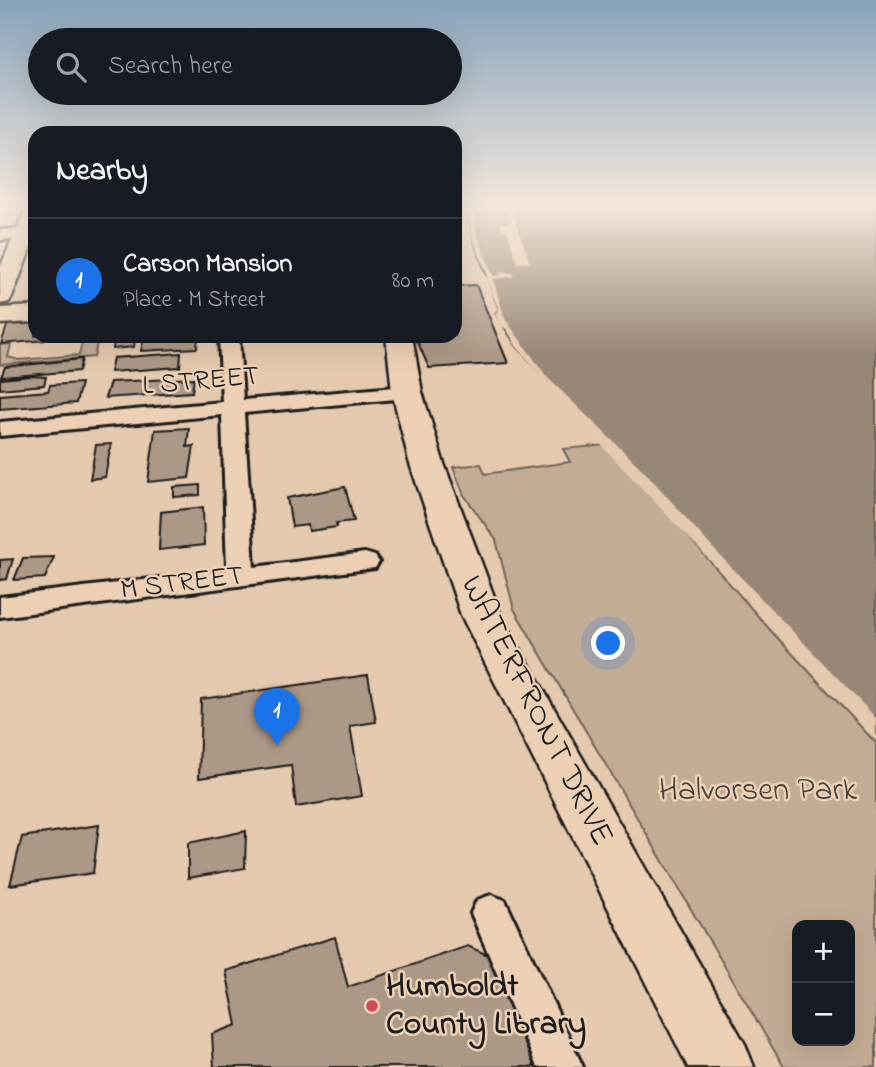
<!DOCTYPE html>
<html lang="en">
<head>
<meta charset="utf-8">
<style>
  :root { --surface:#171b24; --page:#242831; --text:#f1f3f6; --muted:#9ea1a6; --line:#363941; --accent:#1a73e8 }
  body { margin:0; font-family:"Indie Flower",sans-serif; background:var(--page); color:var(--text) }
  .controls { position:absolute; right:21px; bottom:21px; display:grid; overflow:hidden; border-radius:14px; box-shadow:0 7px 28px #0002 }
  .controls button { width:63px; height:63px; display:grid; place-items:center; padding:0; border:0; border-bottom:2px solid var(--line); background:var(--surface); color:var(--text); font:35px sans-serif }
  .you { position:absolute; left:609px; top:644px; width:24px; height:24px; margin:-18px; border:5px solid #fff; border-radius:50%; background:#1a73e8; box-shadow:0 0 0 10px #1a73e833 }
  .badge { display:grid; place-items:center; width:46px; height:46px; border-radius:50%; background:var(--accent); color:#fff; font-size:23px; font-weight:700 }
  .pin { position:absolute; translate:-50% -58px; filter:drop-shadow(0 2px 4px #0008) }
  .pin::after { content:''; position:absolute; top:37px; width:24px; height:21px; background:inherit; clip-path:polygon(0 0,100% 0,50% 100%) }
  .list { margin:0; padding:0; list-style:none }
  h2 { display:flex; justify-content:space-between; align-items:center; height:91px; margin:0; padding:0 28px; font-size:30px }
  h2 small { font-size:23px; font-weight:400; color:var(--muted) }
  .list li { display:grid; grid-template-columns:46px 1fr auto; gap:21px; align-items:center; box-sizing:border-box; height:126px; padding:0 28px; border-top:2px solid var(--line) }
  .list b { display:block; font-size:26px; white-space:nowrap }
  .list p { margin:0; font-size:23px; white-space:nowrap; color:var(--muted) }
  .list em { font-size:23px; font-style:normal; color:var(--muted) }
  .icon { flex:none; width:38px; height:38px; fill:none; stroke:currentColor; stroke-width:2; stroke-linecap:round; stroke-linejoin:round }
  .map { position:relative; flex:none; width:876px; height:1067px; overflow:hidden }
  .search { position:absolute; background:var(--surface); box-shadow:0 7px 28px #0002; left:28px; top:28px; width:434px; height:77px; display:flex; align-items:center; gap:18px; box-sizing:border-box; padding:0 24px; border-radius:38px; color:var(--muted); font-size:26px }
  .panel { position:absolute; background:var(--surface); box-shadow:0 7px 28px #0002; left:28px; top:126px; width:434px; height:217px; border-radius:21px }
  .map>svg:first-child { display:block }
  .green { fill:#c3ac96; stroke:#706459; stroke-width:2; fill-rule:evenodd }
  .water { fill:#978776; stroke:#665c52; stroke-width:2 }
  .pier { fill:#e5c9ae }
  .building { fill:#ac9886; stroke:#1c1c1c; stroke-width:2 }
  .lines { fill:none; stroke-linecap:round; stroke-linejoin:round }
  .street-casing { stroke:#1c1c1c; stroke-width:6 }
  .secondary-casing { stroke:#1c1c1c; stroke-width:5 }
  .street { fill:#edd0b4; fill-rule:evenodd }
  .secondary { fill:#edd0b4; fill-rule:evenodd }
  .poi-dot { fill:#d1495b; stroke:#edd0b4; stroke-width:2.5 }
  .labels { text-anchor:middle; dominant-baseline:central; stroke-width:5; stroke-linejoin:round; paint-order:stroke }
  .street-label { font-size:28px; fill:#1c1c1c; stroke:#edd0b4 }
  .near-street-label { font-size:33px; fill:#1c1c1c; stroke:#edd0b4 }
  .near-park-label { font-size:33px; fill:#46403a; stroke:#edd0b4 }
  .near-poi-label { font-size:33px; font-weight:bold; fill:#1c1c1c; stroke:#edd0b4; text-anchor:start }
</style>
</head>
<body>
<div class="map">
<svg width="876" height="1067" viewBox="0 0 876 1067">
  <rect width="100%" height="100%" fill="#e5c9ae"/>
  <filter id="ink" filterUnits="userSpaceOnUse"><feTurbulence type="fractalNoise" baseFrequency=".0143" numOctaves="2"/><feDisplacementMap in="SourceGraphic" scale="14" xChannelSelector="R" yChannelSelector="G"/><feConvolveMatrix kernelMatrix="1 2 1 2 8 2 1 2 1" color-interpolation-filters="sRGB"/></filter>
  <g filter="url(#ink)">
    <g class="green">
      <path d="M 98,338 L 94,357 L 0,365 L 0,345 L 11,344 L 8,357 L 19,360 L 79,355 L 83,339 Z"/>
      <path d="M 608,445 L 772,632 L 876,743 L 876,1067 L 784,1067 L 514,609 L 496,540 L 464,495 L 453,467 L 481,464 L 485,474 L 570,462 L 563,449 ZM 797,925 L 850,925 L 850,1041 L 797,1041 Z"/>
    </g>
    <path class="water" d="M 455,205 L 876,205 L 876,733 L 516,346 L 495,313 L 499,310 L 474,242 L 467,213 Z"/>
    <g class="pier">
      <path d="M 455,205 L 466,205 L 475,215 L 476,231 L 493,276 L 501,275 L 499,272 L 514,273 L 512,277 L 493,279 L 505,319 L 547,377 L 647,474 L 709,544 L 876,718 L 876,737 L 539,379 L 543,377 L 516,346 L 507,329 L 501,326 L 495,313 L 499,310 L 487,280 L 483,278 L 488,275 L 474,242 L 467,214 Z"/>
      <path d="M 511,208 L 511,209 L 530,263 L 517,263 L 507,230 L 502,230 L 500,223 L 511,222 L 506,209 Z"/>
    </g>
    <g class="building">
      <path d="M 476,285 L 508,363 L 429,368 L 415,336 L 455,336 L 455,286 Z"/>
      <path d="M 35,321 L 35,336 L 46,336 L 45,340 L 1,344 L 8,323 Z"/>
      <path d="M 144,336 L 198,336 L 197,348 L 141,351 Z"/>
      <path d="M 135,339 L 134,347 L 113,349 L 114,340 Z"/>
      <path d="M 181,353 L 180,367 L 110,372 L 113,358 Z"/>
      <path d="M 82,359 L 79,371 L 1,377 L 5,367 Z"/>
      <path d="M 31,376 L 46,377 L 44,385 L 0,389 L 0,379 Z"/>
      <path d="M 194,378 L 192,392 L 105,398 L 110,382 Z"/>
      <path d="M 81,383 L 76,403 L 0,409 L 0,395 L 48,391 L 50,385 Z"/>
      <path d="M 189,428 L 187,447 L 194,446 L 189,478 L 148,482 L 155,430 Z"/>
      <path d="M 111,444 L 105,477 L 90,479 L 96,445 Z"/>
      <path d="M 200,485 L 200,495 L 174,497 L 174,487 Z"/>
      <path d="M 345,487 L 354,521 L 336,523 L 337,527 L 309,531 L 308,525 L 292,527 L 287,498 Z"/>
      <path d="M 203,507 L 204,545 L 159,550 L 161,512 Z"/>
      <path d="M 54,557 L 45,578 L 14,580 L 23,558 Z"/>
      <path d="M 13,559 L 7,579 L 0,580 L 0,560 Z"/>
      <path d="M 368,675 L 376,722 L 350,726 L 362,796 L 296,807 L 291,765 L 199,778 L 201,699 Z"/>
      <path d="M 99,825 L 93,873 L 10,885 L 22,837 Z"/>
      <path d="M 246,831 L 245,868 L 188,878 L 188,843 Z"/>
      <path d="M 335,937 L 348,987 L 468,946 L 492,957 L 535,1067 L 214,1067 L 212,1034 L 237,1025 L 226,971 Z"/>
    </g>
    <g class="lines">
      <g class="street-casing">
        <g id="street">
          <path d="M 35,228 L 35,238 L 0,240 L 0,230 Z"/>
          <path d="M 219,336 L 239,336 L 243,400 L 407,386 L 418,392 L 407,398 L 244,413 L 254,567 L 365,553 L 375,556 L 379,562 L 375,568 L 0,617 L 0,597 L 227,570 L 222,415 L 0,436 L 0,422 L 222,402 Z"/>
          <path d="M 491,895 L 505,900 L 583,1067 L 537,1067 L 471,913 L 477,900 Z"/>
        </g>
      </g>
      <g class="secondary-casing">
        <g id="secondary">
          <path d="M 35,205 L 35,237 L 12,297 L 9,302 L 0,304 L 0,268 L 25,210 L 28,206 Z"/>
          <path d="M 35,306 L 35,322 L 0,324 L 0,308 Z"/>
          <path d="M 386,336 L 412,336 L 422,392 L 443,461 L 501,615 L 745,1044 L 754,1067 L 688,1067 L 461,615 L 409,461 L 392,392 Z"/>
        </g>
      </g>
      <use href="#street" class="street"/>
      <use href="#secondary" class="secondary"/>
    </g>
  </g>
  <linearGradient id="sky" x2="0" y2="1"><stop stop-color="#87a2ba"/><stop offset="0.58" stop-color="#f3e7db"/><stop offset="1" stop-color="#f3e7db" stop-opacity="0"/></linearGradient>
  <rect width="876" height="354" fill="url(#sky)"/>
  <circle class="poi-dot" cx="372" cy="1006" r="7"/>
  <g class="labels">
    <g class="street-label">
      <text transform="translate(201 382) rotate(-5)">L STREET</text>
      <text transform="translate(182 584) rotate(-7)">M STREET</text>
    </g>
    <g class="near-street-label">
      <text transform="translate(536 711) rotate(63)">WATERFRONT DRIVE</text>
    </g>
    <g class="near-park-label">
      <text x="758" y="791">Halvorsen Park</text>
    </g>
    <g class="near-poi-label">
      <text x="386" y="987">Humboldt<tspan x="386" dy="38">County Library</tspan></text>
    </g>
  </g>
</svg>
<div class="controls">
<button>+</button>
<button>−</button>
</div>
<div class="you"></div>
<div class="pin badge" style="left:277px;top:746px">1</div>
<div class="search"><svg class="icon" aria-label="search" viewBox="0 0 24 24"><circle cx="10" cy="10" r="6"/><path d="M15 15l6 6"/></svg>Search here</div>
<section class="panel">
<h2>Nearby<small></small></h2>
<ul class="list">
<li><span class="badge">1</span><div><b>Carson Mansion</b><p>Place · M Street</p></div><em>80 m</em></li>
</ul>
</section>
</div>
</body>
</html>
